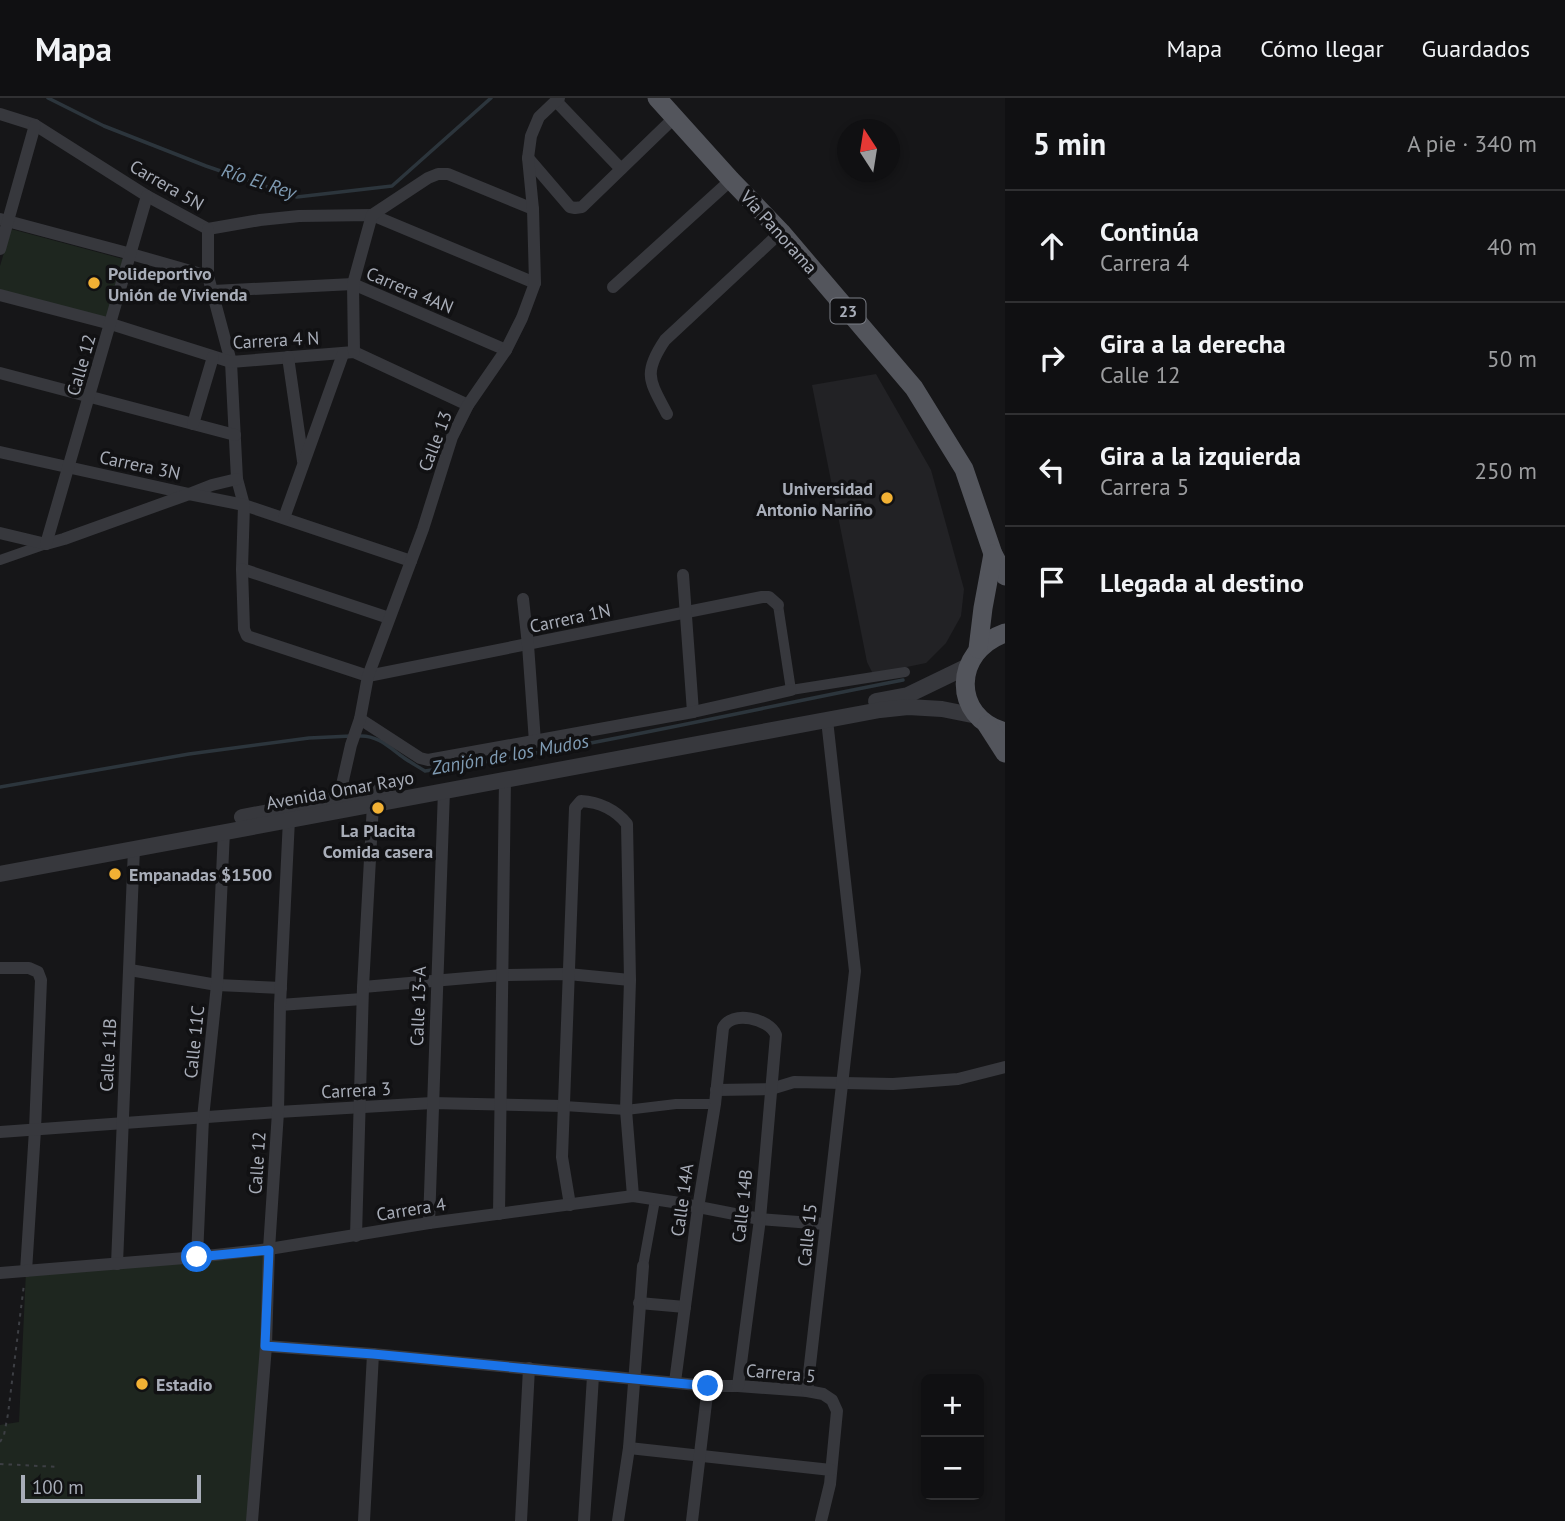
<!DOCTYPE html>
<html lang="es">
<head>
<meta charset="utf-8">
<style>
  :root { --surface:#101012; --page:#1e1e20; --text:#f1f3f6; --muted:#9c9d9f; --line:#303032 }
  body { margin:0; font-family:"PT Sans",sans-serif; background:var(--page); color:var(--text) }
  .controls { position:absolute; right:21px; bottom:21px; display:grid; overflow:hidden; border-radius:10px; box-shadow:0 4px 10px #0003 }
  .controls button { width:63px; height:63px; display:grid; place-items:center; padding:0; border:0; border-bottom:2px solid var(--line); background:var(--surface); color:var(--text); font:35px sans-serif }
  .compass { position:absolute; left:837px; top:21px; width:63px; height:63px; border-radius:50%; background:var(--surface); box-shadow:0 4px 10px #0003; rotate:348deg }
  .scale { position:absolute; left:21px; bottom:18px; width:180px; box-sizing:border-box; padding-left:7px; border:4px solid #a8adb8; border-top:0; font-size:19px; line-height:24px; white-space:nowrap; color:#a8adb8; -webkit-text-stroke:5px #111113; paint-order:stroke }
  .stop { position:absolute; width:21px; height:21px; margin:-16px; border:5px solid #1a73e8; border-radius:50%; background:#fff }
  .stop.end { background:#1a73e8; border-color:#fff; box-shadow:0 2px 7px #0008 }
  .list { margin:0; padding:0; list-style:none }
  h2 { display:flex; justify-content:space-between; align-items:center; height:91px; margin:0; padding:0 28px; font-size:30px }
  h2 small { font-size:23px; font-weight:400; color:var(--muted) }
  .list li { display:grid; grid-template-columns:46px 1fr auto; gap:21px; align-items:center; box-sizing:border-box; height:112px; padding:0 28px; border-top:2px solid var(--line) }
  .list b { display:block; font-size:26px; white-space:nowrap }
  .list p { margin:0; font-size:23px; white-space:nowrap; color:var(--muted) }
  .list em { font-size:23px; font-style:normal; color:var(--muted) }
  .icon { flex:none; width:38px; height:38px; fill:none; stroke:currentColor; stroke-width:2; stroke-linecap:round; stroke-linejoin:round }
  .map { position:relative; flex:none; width:1005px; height:1423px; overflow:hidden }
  header { display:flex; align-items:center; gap:42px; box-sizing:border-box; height:98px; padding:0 35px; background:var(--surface); border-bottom:2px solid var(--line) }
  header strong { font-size:33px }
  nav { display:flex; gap:38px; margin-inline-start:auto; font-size:24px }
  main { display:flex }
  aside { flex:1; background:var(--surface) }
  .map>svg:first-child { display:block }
  .built { fill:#222225 }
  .park { fill:#1e261f }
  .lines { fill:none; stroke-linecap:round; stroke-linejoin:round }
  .stream { stroke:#2c353c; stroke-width:3.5 }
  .path { stroke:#3d3f44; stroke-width:2; stroke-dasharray:3.5 5; stroke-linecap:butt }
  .pedestrian { stroke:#37383d; stroke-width:10 }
  .minor { stroke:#37383d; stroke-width:12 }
  .tertiary { stroke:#37383d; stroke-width:16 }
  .primary { stroke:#53555c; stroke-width:19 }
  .route { stroke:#1a73e8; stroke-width:9 }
  .poi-dot { fill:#f2b134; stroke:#111113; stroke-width:2.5 }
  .labels { text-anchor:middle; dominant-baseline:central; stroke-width:7; stroke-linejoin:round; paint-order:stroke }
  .shield { fill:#111113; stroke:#7b7e86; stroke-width:2 }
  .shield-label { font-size:16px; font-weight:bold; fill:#a8adb8 }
  .street-label { font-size:18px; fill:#a8adb8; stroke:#111113 }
  .poi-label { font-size:18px; font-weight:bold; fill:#a8adb8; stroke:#111113; text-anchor:start }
  .water-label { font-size:19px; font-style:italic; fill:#7f9bb3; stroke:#111113 }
</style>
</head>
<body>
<header>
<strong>Mapa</strong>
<nav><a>Mapa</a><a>Cómo llegar</a><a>Guardados</a></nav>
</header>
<main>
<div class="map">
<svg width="1005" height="1423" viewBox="0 0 1005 1423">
  <rect width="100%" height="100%" fill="#161618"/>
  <path class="built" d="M 876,276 L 931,372 L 964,491 L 961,518 L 946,545 L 926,565 L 873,576 L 867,564 L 812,287 Z"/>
  <g class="park">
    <path d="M 11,131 L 123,161 L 107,221 L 0,194 L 0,168 Z"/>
    <path d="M 269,1151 L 252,1423 L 0,1423 L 0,1327 L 19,1324 L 26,1173 Z"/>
  </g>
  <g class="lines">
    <g class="stream">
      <path d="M 48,0 L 104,28 L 206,68 L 297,99 L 392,88 L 491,0"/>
      <path d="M 359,638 C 376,637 387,647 400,657 C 408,663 417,668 425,673 C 585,650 744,613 903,582"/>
      <path d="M 0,689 L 189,656 L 309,640 L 351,638"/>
    </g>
    <g class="path">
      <path d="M 0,1344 L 4,1337 L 8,1316 L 24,1186"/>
      <path d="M 0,1366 L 59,1369"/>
    </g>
    <g class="pedestrian">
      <path d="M 0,462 L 46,446"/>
      <path d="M 778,507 L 791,592 L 905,574"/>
      <path d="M 564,1008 L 626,1012 L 676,1006 L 715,1006"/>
      <path d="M 643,1168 L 655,1102"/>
    </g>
    <g class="minor">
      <path d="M 556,3 L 621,71"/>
      <path d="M 0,16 L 35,27 L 147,98 L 208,131 L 260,122 L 299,118 L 372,117 L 535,185"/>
      <path d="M 528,60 L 570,109 L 575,110 L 582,109 L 675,19"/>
      <path d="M 0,121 L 131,156 L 208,178"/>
      <path d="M 208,131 L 208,178 L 231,264 L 237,381 L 244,407 L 411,463"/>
      <path d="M 0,151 L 35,27"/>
      <path d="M 613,189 L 731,82"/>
      <path d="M 213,193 L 353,186 L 506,252"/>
      <path d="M 0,197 L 111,226 L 231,264 L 354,254 L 468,307"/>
      <path d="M 354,254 L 353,186 L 372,117 L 428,80 L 438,76 L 448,76 L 533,111"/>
      <path d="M 288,259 L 303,363"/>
      <path d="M 0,275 L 235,337"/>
      <path d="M 667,316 C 650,283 642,276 665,242 L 781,134"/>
      <path d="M 193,326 L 213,259"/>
      <path d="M 0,354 L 189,396 L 212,387 L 237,381"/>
      <path d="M 284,420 L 343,256"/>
      <path d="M 0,435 L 46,446 L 64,441 L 189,396 L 244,407 L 242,471 L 389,520"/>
      <path d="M 46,446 L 147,98"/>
      <path d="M 242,471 L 244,531 L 247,538 L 368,578 L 762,499 L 769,499 L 778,507"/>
      <path d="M 683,477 L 693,614"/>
      <path d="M 523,501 L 528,547 L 535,644"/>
      <path d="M 360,621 L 420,660 L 428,662 L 693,614 L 791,592"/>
      <path d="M 340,708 L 339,700 L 351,647 L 360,621 L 368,578 L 423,431 L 452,339 L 468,307 L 506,252 L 522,220 L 535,185 L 533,111 L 528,60 L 531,38 L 539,19 L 559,0"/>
      <path d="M 0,870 L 29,870 L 38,874 L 41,882 L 35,1032 L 26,1173"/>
      <path d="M 130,872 L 217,887 L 281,890"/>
      <path d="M 363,889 L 502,877 L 568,876 L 630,882"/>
      <path d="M 280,907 L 362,901"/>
      <path d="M 716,992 L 771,991 L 794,984 L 893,986 L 958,981 L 1005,969"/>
      <path d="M 0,1034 L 278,1014 L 432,1005 L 564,1008"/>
      <path d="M 570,1107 L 562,1059 L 575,710 L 581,703 C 599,704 616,712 627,726 L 630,882 L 626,1012 L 633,1098"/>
      <path d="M 499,1116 L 505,681"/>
      <path d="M 429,1125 L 444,692"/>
      <path d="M 356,1138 L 363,889 L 373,706"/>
      <path d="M 197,1159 L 203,1020 L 217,887 L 224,733"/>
      <path d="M 117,1166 L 134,750"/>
      <path d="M 0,1175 L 197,1159 L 269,1151 L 429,1125 L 633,1098 L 673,1104 L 760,1121 L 825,1126"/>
      <path d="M 639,1205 L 685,1209"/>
      <path d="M 266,1248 L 373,1256 L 708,1288 L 738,1288 L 807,1293 L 823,1296 L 832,1302 L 837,1313 L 830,1386 L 821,1423"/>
      <path d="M 675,1284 L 698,1110 L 715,1006 L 723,930 C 731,912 769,920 776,937 L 760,1121 L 738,1288"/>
      <path d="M 807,1293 L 855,873 L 827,622"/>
      <path d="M 629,1350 L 831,1372"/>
      <path d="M 252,1423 L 266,1248 L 269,1151 L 278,1014 L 280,907 L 289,721 L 288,714"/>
      <path d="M 364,1423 L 373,1256"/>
      <path d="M 521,1423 L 529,1270"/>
      <path d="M 584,1423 L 593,1278"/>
      <path d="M 618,1423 L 629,1350 L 643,1168"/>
      <path d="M 692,1423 L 708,1288"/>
    </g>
    <g class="tertiary">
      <path d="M 876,603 L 908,597 L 968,568"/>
      <path d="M 242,719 L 393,691"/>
      <path d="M 0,776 L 880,612 L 908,609 L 942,611 L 977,618"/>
    </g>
    <g class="primary">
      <path d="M 657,0 L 731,82 L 781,134 L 914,290 L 964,371 L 993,456 L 1005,478"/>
      <path d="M 1005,535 C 953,553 951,619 1005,634"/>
      <path d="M 978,551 L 983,510 L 993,456"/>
      <path d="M 987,627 L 1005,655"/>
    </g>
  </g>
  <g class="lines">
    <path class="route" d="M 197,1159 L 269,1152 L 265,1248 L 373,1256 L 708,1288"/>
  </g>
  <g class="poi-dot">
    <circle cx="94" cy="185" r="7"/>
    <circle cx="887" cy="400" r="7"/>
    <circle cx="378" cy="710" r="7"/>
    <circle cx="115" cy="776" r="7"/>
    <circle cx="142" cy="1286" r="7"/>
  </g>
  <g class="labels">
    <rect class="shield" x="830.5" y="200.5" width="35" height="25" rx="5"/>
    <g class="shield-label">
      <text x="848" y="213">23</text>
    </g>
    <g class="street-label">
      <text transform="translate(167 87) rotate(30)">Carrera 5N</text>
      <text transform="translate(779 134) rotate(48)">Vía Panorama</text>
      <text transform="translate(410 192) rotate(23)">Carrera 4AN</text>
      <text transform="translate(276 242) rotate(-3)">Carrera 4 N</text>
      <text transform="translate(81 267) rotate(-74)">Calle 12</text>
      <text transform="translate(435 343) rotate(-69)">Calle 13</text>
      <text transform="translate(140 367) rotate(12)">Carrera 3N</text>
      <text transform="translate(570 520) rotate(-12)">Carrera 1N</text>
      <text transform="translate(340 692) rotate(-10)">Avenida Omar Rayo</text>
      <text transform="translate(418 908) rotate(-88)">Calle 13-A</text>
      <text transform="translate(194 944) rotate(-84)">Calle 11C</text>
      <text transform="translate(108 957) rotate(-87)">Calle 11B</text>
      <text transform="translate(356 992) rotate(-3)">Carrera 3</text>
      <text transform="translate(257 1065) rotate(-86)">Calle 12</text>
      <text transform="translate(682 1102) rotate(-82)">Calle 14A</text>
      <text transform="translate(742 1108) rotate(-84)">Calle 14B</text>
      <text transform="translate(411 1111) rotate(-9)">Carrera 4</text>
      <text transform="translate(807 1137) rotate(-84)">Calle 15</text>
      <text transform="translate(781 1275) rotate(5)">Carrera 5</text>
    </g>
    <g class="poi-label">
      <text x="108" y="175">Polideportivo<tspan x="108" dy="21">Unión de Vivienda</tspan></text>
      <text x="873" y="390" text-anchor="end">Universidad<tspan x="873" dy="21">Antonio Nariño</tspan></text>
      <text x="378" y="732" text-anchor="middle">La Placita<tspan x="378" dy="21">Comida casera</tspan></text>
      <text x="129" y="776">Empanadas $1500</text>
      <text x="156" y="1286">Estadio</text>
    </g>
    <g class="water-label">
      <text transform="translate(259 83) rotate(18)">Río El Rey</text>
      <text transform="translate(510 656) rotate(-10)">Zanjón de los Mudos</text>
    </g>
  </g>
</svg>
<div class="controls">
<button>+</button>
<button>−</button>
</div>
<svg class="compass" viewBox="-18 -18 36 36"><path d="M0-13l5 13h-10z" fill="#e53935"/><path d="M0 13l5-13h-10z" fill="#9c9d9f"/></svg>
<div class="scale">100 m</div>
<div class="stop" style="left:197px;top:1159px"></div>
<div class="stop end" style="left:708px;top:1288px"></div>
</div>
<aside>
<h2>5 min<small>A pie · 340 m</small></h2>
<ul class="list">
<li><svg class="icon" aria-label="ahead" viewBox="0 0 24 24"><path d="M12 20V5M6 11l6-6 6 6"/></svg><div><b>Continúa</b><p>Carrera 4</p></div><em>40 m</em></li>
<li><svg class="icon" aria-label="right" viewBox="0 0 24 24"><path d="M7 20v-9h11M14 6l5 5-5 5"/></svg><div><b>Gira a la derecha</b><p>Calle 12</p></div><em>50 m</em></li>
<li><svg class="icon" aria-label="left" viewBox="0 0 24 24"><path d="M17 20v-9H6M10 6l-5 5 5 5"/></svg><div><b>Gira a la izquierda</b><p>Carrera 5</p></div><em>250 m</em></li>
<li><svg class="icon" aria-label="arrive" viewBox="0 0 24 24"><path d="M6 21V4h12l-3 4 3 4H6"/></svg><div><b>Llegada al destino</b></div></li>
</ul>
</aside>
</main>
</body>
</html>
